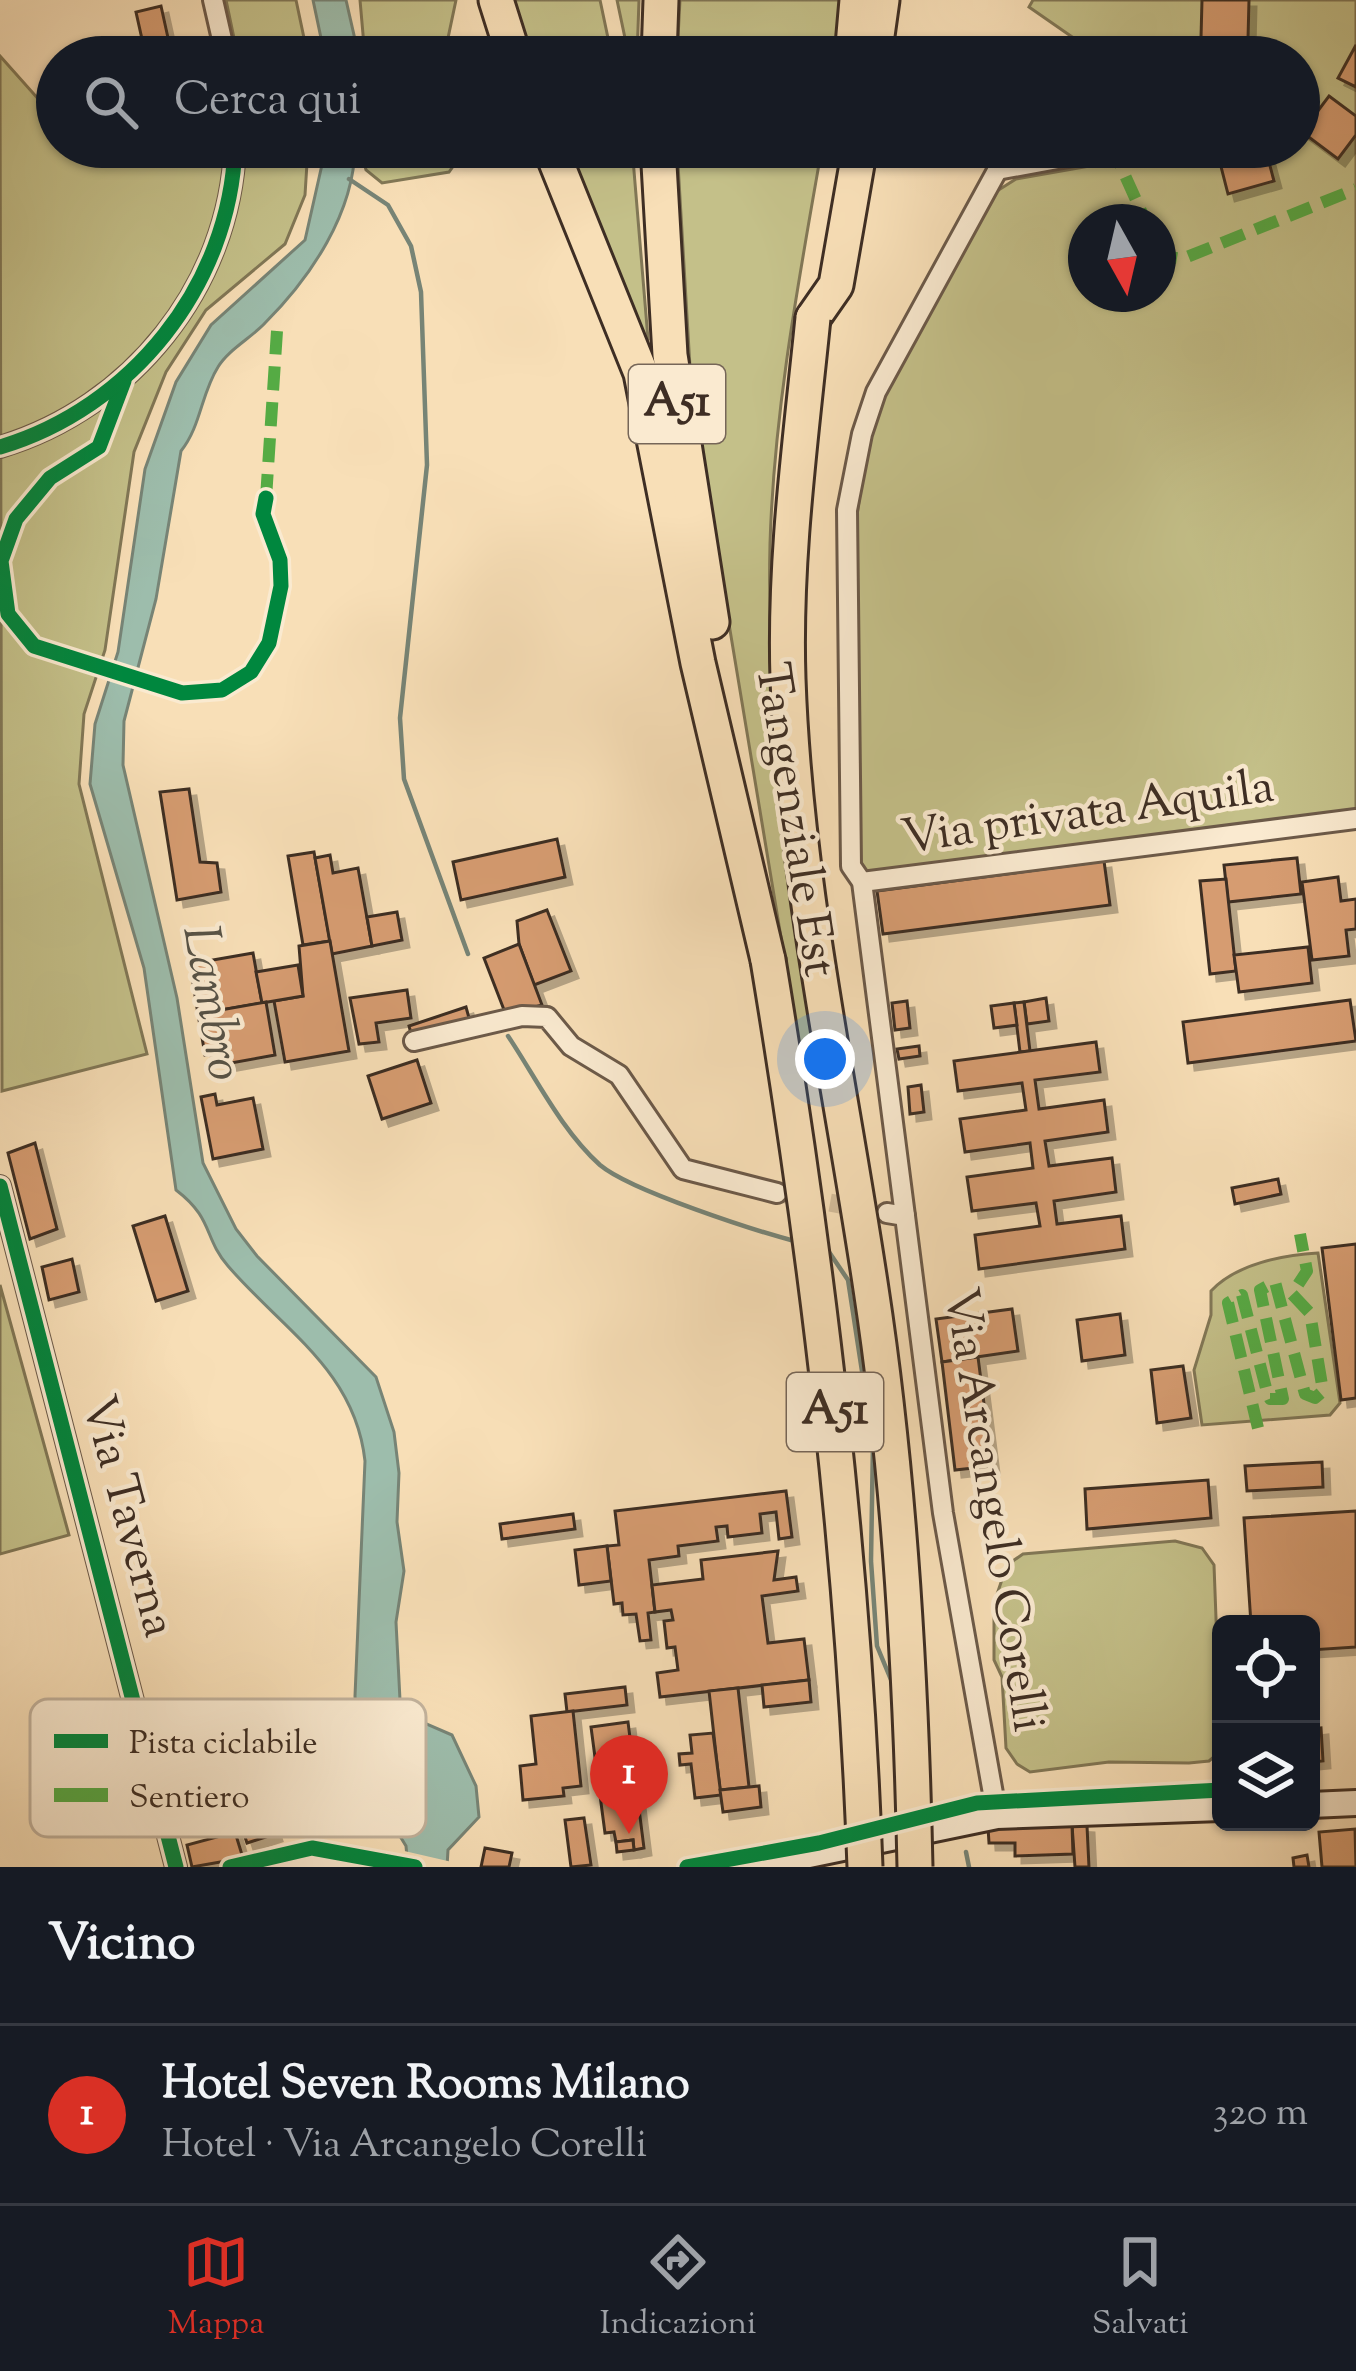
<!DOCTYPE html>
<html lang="it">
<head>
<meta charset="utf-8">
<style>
  :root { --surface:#171b24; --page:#242831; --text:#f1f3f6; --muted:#9ea1a6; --line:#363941; --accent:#d93025 }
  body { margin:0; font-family:"Sorts Mill Goudy",serif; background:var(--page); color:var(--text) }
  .controls { position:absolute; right:36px; bottom:36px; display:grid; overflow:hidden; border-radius:18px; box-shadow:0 3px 9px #0004 }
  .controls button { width:108px; height:108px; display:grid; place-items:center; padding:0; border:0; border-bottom:3px solid var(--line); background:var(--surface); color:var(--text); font:60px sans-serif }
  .compass { position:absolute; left:1068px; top:204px; width:108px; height:108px; border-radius:50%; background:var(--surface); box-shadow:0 3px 9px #0004; rotate:172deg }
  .you { position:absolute; left:825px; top:1059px; width:42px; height:42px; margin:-30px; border:9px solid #fff; border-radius:50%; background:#1a73e8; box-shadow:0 0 0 18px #1a73e833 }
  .badge { display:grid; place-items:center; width:78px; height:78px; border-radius:50%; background:var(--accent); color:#fff; font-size:39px; font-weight:700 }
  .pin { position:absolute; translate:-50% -99px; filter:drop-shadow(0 3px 6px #0008) }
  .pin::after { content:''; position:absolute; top:63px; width:42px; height:36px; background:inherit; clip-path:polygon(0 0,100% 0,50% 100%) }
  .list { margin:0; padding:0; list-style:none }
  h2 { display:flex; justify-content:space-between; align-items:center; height:156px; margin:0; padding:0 48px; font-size:51px }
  h2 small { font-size:39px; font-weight:400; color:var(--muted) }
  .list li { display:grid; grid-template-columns:78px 1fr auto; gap:36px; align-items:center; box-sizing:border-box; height:180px; padding:0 48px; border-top:3px solid var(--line) }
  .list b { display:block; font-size:45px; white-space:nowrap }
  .list p { margin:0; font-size:39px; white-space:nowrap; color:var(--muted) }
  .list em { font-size:39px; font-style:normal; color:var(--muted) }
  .icon { flex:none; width:66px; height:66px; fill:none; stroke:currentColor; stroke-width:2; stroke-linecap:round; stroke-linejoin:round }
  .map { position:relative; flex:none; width:1356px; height:1867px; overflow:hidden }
  .search { position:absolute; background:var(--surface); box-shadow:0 3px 9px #0004; left:36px; right:36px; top:36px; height:132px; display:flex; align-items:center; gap:30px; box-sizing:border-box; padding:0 42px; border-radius:66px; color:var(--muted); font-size:45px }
  .sheet { height:336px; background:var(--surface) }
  nav { display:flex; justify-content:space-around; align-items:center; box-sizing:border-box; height:168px; border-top:3px solid var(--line); background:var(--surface); font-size:33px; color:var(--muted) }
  nav a { display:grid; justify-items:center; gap:6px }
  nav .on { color:var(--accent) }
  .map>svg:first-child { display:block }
  .green { fill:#c4c089; stroke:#817756; stroke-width:3; fill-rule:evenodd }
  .water { fill:#9dbdac; stroke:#778476; stroke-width:3 }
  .pier { fill:#f8dfb7 }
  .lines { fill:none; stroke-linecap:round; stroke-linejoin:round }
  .stream { stroke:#778476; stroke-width:4.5 }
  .building { fill:#d69c71; stroke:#3e2e24; stroke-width:3; filter:url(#shadow) }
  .street-tunnel { stroke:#d3bc9a; stroke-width:18; stroke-dasharray:18 9; stroke-linecap:butt }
  .street-casing { stroke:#6c5a49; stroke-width:24 }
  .secondary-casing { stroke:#3e2e24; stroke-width:30 }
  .highway-casing { stroke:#3e2e24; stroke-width:39 }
  .street { stroke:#faead0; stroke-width:18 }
  .secondary { stroke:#faead0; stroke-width:24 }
  .highway { stroke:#f8dfb7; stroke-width:33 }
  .highway-bridge-casing { stroke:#3e2e24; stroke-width:39; stroke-linecap:butt }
  .highway-bridge { stroke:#f8dfb7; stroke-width:33 }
  .quiet { stroke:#55ab44; stroke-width:12; stroke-dasharray:24 12; stroke-linecap:butt }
  .cycleway-casing { stroke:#faead0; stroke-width:22 }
  .cycleway { stroke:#00873e; stroke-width:15 }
  .labels { text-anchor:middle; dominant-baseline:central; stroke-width:9; stroke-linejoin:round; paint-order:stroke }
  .shield { fill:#faead0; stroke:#766658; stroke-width:3 }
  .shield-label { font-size:45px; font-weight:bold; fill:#3e2e24 }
  .street-label { font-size:48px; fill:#3e2e24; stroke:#faead0 }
  .water-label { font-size:51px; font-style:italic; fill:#565246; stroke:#faead0 }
  .key { fill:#faead0; stroke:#c2b29c; stroke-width:3 }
  .key-label { font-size:33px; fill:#3e2e24 }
</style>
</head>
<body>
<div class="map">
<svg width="1356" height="1867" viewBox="0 0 1356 1867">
  <defs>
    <filter id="shadow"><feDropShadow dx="7" dy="7" stdDeviation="0" flood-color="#0004"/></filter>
  </defs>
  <rect width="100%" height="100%" fill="#f8dfb7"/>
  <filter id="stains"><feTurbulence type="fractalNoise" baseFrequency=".00167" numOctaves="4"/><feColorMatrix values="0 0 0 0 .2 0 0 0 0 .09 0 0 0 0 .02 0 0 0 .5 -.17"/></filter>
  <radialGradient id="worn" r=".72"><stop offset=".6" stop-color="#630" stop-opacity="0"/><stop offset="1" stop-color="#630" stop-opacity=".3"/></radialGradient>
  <g class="green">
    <path d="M 226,0 L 296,0 L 308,57 L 238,57 Z"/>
    <path d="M 360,0 L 456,0 L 444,57 L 365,57 Z"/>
    <path d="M 502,0 L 600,0 L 612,57 L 520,57 Z"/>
    <path d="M 617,0 L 639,0 L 637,57 L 629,57 Z"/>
    <path d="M 680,0 L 840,0 L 835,57 L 677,57 Z"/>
    <path d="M 1033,0 L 1356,0 L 1356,812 L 867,874 L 857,863 C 856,732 838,558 872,434 C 896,348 954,268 997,191 L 1016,179 L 1152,155 L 1152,147 L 1299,147 L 1299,57 L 1101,57 L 1029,7 ZM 1086,222 L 1158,222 L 1158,294 L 1086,294 Z"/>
    <path d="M 0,56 L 57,120 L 57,147 L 308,147 L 305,195 L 285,244 L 206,310 L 166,372 L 134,452 L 105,650 L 84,714 L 79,784 L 147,1054 L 2,1091 Z"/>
    <path d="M 360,147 L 459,147 L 461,155 L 449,172 L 382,183 L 366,170 Z"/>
    <path d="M 558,147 L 632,147 L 648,339 L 642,340 Z"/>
    <path d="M 677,147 L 822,147 C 799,279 774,410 770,544 C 766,713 789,876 815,1042 L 799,1046 L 692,401 Z"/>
    <path d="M 1318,1253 L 1340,1403 L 1330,1415 L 1202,1425 L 1194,1370 L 1211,1315 L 1211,1291 C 1236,1264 1283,1255 1318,1253 Z"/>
    <path d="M 0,1285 L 69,1535 L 0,1554 Z"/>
    <path d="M 1175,1541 L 1202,1548 L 1214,1565 L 1221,1751 L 1209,1761 L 1189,1763 L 1109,1762 L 1030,1772 L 1017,1764 L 1006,1748 L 1002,1677 L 994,1660 L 994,1603 L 1007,1565 L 1023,1554 Z"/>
  </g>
  <g class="water">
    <path d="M 313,0 L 346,0 L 359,57 L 325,57 Z"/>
    <path d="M 326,147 L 355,147 C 354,213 311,277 265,323 C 251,338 228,350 218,367 C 201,394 201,426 181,451 L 156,599 L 124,721 L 123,765 L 177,998 L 203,1163 L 236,1229 L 257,1256 L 376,1377 L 394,1432 L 399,1473 L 397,1522 L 404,1571 L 396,1622 L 400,1700 L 413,1718 L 452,1735 L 476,1786 L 479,1817 L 448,1850 L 447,1867 L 408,1867 L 406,1846 L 358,1768 L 355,1696 L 365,1461 C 355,1370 283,1330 228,1266 C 203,1237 214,1219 176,1190 L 144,968 L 90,784 L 95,724 L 118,652 L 145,469 L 176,382 L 211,325 L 305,240 Z"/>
  </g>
  <path class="pier" d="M 400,1850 L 452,1862 L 452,1867 L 402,1867 Z"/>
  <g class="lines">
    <g class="stream">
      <path d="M 349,179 L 388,205 L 411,246 L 421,292 L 427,465 L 400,718 L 404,779 L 468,954"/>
      <path d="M 508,1036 C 536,1078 562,1131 600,1165 C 631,1191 756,1231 798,1242"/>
      <path d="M 827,1249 L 848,1280 L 873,1443 L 871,1561 L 877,1646 L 894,1687"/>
      <path d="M 966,1852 L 969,1867"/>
    </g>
  </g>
  <g class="building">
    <path d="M 1202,0 L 1249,0 L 1248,39 L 1201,38 Z"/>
    <path d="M 161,6 L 172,56 L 146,57 L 136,12 Z"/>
    <path d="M 1356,45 L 1356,87 L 1338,78 Z"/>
    <path d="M 1329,96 L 1356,116 L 1356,135 L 1338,159 L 1302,132 Z"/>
    <path d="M 1216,147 L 1265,147 L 1274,181 L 1228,194 Z"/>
    <path d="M 189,789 L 200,862 L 217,863 L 221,892 L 177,900 L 160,792 Z"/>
    <path d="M 557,839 L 565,877 L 461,900 L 453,862 Z"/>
    <path d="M 314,852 L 330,941 L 303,945 L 288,856 Z"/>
    <path d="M 330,855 L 333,873 L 358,868 L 372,946 L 332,954 L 315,858 Z"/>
    <path d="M 1297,858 L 1301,894 L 1228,902 L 1224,865 Z"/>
    <path d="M 1104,861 L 1110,905 L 883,934 L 877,891 Z"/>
    <path d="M 1338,877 L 1341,901 L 1356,899 L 1356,929 L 1346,930 L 1349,956 L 1312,960 L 1302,882 Z"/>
    <path d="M 1226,879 L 1236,971 L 1210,974 L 1200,881 Z"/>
    <path d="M 547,910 L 571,971 L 534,985 L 519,944 L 517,921 Z"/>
    <path d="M 397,912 L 402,940 L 372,946 L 367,917 Z"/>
    <path d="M 330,941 L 349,1051 L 285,1062 L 274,1001 L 303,996 L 299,946 Z"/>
    <path d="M 519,944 L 542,1005 L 506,1015 L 484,958 Z"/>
    <path d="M 1308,947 L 1312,983 L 1239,992 L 1234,955 Z"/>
    <path d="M 253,953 L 262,1003 L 198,1014 L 190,964 Z"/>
    <path d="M 298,965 L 303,996 L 262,1003 L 256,972 Z"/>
    <path d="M 407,990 L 411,1018 L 376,1023 L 379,1042 L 359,1044 L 350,998 Z"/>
    <path d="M 1046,998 L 1049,1021 L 1027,1024 L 1024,1002 Z"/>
    <path d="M 1350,1000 L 1356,1041 L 1188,1063 L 1183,1022 Z"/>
    <path d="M 907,1001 L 910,1028 L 895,1030 L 892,1003 Z"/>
    <path d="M 266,1002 L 275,1055 L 220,1065 L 218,1053 L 205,1055 L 198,1014 Z"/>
    <path d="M 1024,1002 L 1030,1051 L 1020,1052 L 1014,1003 Z"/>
    <path d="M 1014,1003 L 1017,1025 L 994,1028 L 991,1006 Z"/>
    <path d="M 466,1007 L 469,1018 L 412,1037 L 409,1026 Z"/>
    <path d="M 1096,1042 L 1100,1072 L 1035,1080 L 1039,1109 L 1104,1100 L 1108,1132 L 1045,1141 L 1049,1166 L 1112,1158 L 1116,1192 L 1054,1201 L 1057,1224 L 1121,1216 L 1125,1249 L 979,1269 L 975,1235 L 1040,1226 L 1036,1203 L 972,1211 L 967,1177 L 1033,1168 L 1030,1143 L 965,1152 L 960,1119 L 1026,1110 L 1022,1083 L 958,1091 L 954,1061 Z"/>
    <path d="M 919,1046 L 920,1056 L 899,1059 L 897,1049 Z"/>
    <path d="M 417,1060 L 431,1103 L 382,1119 L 368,1076 Z"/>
    <path d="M 921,1085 L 924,1112 L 910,1114 L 908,1087 Z"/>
    <path d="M 215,1094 L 217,1105 L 253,1098 L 263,1149 L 213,1159 L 201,1097 Z"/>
    <path d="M 35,1143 L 57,1229 L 30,1239 L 8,1153 Z"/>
    <path d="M 1278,1179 L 1281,1194 L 1235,1204 L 1232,1188 Z"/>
    <path d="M 165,1216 L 188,1291 L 156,1301 L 133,1226 Z"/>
    <path d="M 1356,1244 L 1356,1398 L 1341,1400 L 1322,1248 Z"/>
    <path d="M 72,1259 L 79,1292 L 49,1300 L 42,1267 Z"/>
    <path d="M 1012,1309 L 1018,1351 L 942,1362 L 936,1319 Z"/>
    <path d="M 1120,1314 L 1125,1355 L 1082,1361 L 1077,1320 Z"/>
    <path d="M 978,1357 L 992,1466 L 955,1470 L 942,1362 Z"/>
    <path d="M 1183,1366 L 1191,1418 L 1157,1423 L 1151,1370 Z"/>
    <path d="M 1322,1462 L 1323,1487 L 1247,1491 L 1245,1466 Z"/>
    <path d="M 1208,1480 L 1211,1518 L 1087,1529 L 1085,1489 Z"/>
    <path d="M 786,1491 L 792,1537 L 779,1539 L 776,1512 L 760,1514 L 762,1533 L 728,1537 L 727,1526 L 716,1527 L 718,1541 L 678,1546 L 679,1556 L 649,1560 L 655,1612 L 648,1613 L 651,1640 L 640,1641 L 636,1614 L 623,1615 L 622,1603 L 614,1604 L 607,1546 L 619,1545 L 615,1511 Z"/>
    <path d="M 1356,1511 L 1356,1647 L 1311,1650 L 1311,1624 L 1251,1624 L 1244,1518 Z"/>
    <path d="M 573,1514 L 575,1529 L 502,1539 L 500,1524 Z"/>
    <path d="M 607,1546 L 611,1581 L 579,1585 L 575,1550 Z"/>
    <path d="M 778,1551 L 774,1580 L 796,1577 L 798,1591 L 762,1596 L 768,1643 L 804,1639 L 809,1680 L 660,1697 L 657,1673 L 678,1670 L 675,1647 L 667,1648 L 664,1621 L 673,1620 L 671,1610 L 655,1612 L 652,1585 L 703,1579 L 701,1560 Z"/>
    <path d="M 809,1680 L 811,1702 L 764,1707 L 762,1685 Z"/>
    <path d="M 625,1687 L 627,1705 L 567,1712 L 565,1694 Z"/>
    <path d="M 738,1688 L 749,1787 L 720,1790 L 709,1691 Z"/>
    <path d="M 573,1711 L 581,1786 L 563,1788 L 564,1796 L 523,1800 L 520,1766 L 536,1764 L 531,1716 Z"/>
    <path d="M 628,1722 L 644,1848 L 634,1850 L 633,1840 L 616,1842 L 614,1832 L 605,1833 L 591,1727 Z"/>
    <path d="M 1321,1728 L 1323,1761 L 1311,1762 L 1311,1729 Z"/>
    <path d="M 713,1733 L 721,1795 L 695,1798 L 691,1764 L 680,1765 L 679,1754 L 692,1753 L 690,1735 Z"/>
    <path d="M 759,1786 L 761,1807 L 723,1812 L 720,1790 Z"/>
    <path d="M 270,1818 L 275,1834 L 247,1843 L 242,1828 Z"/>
    <path d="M 584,1818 L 591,1865 L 571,1867 L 565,1820 Z"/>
    <path d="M 1072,1825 L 1087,1826 L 1089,1867 L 1075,1867 Z"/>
    <path d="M 1072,1825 L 1073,1854 L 1015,1856 L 1015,1843 L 989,1843 L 988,1827 Z"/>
    <path d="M 1355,1829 L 1356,1867 L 1322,1867 L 1319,1832 Z"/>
    <path d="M 235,1832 L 243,1858 L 192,1867 L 187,1845 Z"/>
    <path d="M 633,1840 L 634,1850 L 617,1852 L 616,1842 Z"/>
    <path d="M 485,1848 L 512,1853 L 509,1867 L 481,1867 Z"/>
    <path d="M 1307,1855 L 1309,1867 L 1294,1867 L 1293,1858 Z"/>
  </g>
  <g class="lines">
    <path class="street-tunnel" d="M 777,1193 L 865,1209"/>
    <g class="street-casing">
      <g id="street">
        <path d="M 213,0 L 226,57"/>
        <path d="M 1059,57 L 1077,57"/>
        <path d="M 997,170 L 1123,147"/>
        <path d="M 0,447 C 131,408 230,286 235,147"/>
        <path d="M 862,882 L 1356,819"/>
        <path d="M 414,1041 L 522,1016 L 547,1017 L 571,1046 L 619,1075 L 683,1169 L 777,1193"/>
        <path d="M 0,1186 L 176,1867"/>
        <path d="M 887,1213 L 905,1216 L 943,1513 L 997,1816"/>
        <path d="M 905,1216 L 862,882 L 851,866 L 847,510 L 862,434 L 876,392 L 1010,147"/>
      </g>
    </g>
    <g class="secondary-casing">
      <g id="secondary">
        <path d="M 1311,1805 L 1356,1803"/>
        <path d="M 281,1867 L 311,1862 L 355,1867"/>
        <path d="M 751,1867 L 997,1816 L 1221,1808"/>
      </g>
    </g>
    <g class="highway-casing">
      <g id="highway">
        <path d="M 496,0 L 514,57"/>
        <path d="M 659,57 L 661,0"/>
        <path d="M 852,57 L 857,0"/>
        <path d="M 874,57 L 882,0"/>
        <path d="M 550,147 L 641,373 L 698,663 L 768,960"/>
        <path d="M 658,147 L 670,355 L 712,622"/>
        <path d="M 813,318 L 836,285 L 860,147"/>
      </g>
    </g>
    <use href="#street" class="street"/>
    <use href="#secondary" class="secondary"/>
    <use href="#highway" class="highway"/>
    <g class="highway-bridge-casing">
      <g id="highway-bridge">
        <path d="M 813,318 C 801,438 784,558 788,679 C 795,883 841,1087 871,1289 C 900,1479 911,1675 915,1867"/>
        <path d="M 768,960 C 818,1262 854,1561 865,1867"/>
      </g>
    </g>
    <use href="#highway-bridge" class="highway-bridge"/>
    <g class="quiet">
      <path d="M 1103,151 L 1118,160 L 1146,222"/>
      <path d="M 1158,247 L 1164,256 L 1182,259 L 1356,189"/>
      <path d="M 266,498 L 277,331"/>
      <path d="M 1258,1428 L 1228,1303 L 1242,1295 L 1267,1392 L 1270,1399 L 1283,1399 L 1260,1290 L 1275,1282 L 1305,1394 L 1315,1398 L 1323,1391 L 1310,1313 L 1292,1294 L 1307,1271 L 1300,1234"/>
    </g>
    <g class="cycleway-casing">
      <g id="cycleway">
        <path d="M 124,381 L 99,447 L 50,478 L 16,519 L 1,561 L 8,614 L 34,646 L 182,693 L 222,690 L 251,672 L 269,643 L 281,586 L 280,560 L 263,514 L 266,498"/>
        <path d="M 0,447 C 131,408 230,286 235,147"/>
        <path d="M 0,1186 L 176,1867"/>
        <path d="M 230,1867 L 312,1848 L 415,1867"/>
        <path d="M 687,1867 L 819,1843 L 977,1803 L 1221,1790"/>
      </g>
    </g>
    <use href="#cycleway" class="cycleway"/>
  </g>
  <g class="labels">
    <g class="shield">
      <rect x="629" y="365" width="96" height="78" rx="9"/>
      <rect x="787" y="1373" width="96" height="78" rx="9"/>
    </g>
    <g class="shield-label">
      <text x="677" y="404">A51</text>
      <text x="835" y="1412">A51</text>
    </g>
    <g class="street-label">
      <text transform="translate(1088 815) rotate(-8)">Via privata Aquila</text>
      <text transform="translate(793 820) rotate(81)">Tangenziale Est</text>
      <text transform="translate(992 1510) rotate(81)">Via Arcangelo Corelli</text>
      <text transform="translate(126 1517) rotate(75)">Via Taverna</text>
    </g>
    <g class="water-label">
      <text transform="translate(210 1003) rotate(80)">Lambro</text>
    </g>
  </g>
  <rect x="30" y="1699" width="396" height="138" rx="18" class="key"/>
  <rect x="54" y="1734" width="54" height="14" fill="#00873e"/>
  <rect x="54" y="1788" width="54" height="14" fill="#55ab44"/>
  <g class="key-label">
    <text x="129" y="1753">Pista ciclabile</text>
    <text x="129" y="1807">Sentiero</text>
  </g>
  <rect width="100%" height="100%" filter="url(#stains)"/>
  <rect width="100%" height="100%" fill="url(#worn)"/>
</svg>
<div class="controls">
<button><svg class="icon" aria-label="locate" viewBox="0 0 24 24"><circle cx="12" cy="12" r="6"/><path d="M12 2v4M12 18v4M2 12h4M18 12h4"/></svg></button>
<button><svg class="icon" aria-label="layers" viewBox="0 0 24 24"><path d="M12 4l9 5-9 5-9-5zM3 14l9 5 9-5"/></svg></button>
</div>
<svg class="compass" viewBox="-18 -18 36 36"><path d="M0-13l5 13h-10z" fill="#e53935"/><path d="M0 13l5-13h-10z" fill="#9ea1a6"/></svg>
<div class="you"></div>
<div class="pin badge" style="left:629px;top:1834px">1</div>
<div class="search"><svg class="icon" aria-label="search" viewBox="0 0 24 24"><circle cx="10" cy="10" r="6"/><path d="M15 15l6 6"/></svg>Cerca qui</div>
</div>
<section class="sheet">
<h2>Vicino<small></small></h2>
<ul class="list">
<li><span class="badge">1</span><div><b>Hotel Seven Rooms Milano</b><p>Hotel · Via Arcangelo Corelli</p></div><em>320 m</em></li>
</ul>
</section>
<nav>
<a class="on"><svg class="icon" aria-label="map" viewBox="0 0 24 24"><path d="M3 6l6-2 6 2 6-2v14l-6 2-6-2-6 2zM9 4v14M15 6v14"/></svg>Mappa</a>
<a><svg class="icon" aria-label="directions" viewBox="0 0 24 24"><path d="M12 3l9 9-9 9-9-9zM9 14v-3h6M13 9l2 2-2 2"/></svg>Indicazioni</a>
<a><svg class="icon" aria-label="saved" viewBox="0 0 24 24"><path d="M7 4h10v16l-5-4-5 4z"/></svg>Salvati</a>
</nav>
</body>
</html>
